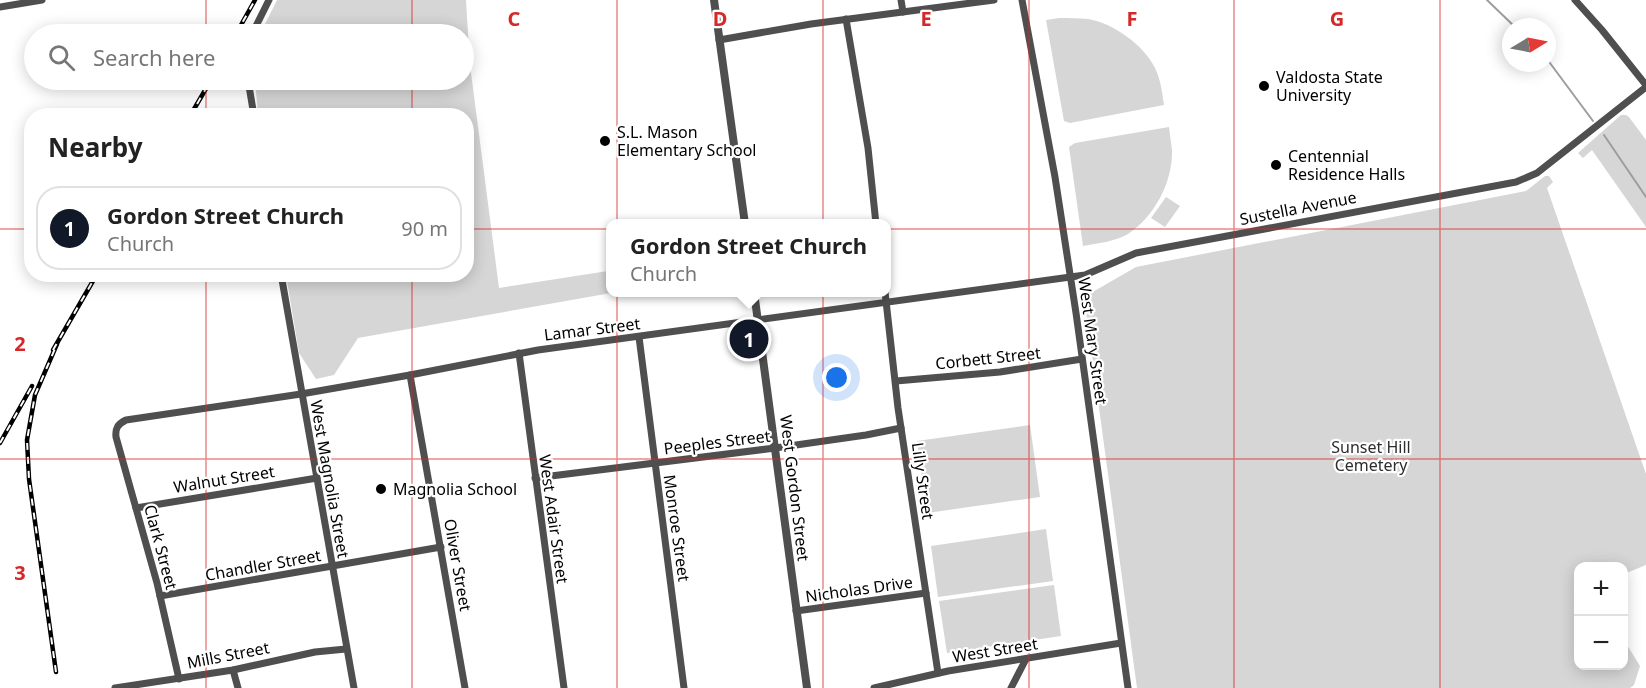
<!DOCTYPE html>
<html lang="en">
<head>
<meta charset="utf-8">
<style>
  :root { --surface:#fff; --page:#f2f2f2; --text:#222; --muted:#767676; --line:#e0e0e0; --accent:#111827 }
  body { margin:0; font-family:"Noto Sans",sans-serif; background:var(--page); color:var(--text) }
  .controls { position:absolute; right:18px; bottom:18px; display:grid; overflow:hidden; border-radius:12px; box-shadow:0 3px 15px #0003 }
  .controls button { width:54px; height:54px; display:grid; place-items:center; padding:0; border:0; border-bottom:2px solid var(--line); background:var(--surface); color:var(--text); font:30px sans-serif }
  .compass { position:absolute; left:1502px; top:18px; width:54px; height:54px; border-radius:50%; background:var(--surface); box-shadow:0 3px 15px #0003; rotate:80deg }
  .you { position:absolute; left:837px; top:378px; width:21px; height:21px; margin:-15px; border:4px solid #fff; border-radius:50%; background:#1a73e8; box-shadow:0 0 0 9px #1a73e833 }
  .badge { display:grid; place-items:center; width:39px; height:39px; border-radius:50%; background:var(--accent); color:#fff; font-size:20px; font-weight:700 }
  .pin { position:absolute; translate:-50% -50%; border:3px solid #fff; box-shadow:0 2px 6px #0006 }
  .popup { position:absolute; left:606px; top:219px; width:285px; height:78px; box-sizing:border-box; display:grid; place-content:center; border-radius:12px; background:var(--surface); filter:drop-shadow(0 2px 4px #0005); font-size:20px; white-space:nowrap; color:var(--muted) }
  .popup b { font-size:22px; color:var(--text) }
  .popup::after { content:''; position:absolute; left:50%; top:100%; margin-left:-12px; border:12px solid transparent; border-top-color:var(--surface) }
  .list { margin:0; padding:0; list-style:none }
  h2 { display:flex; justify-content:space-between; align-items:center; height:78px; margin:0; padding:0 24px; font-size:26px }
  h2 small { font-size:20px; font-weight:400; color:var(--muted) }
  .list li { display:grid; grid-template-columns:39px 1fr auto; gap:18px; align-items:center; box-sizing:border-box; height:84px; margin:0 12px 12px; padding:0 12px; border:2px solid var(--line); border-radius:24px }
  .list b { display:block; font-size:22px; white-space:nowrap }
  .list p { margin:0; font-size:20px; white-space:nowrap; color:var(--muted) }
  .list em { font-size:20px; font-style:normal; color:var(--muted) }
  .icon { flex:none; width:33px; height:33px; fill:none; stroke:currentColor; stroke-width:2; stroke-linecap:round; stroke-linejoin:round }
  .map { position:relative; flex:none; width:1646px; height:688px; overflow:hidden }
  .search { position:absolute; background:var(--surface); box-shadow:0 3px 15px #0003; left:24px; top:24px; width:450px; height:66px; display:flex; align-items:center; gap:15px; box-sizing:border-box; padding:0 21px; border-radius:33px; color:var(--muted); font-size:22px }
  .panel { position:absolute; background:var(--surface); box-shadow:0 3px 15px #0003; left:24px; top:108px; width:450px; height:174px; border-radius:24px }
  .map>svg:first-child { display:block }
  .green { fill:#d6d6d6 }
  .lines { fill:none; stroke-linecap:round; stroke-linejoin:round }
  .stream { stroke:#9d9d9d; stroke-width:2 }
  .minor { stroke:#4f4f4f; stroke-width:7 }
  .tertiary { stroke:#4f4f4f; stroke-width:8 }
  .rail-casing { stroke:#000; stroke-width:4.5 }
  .rail { stroke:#fff; stroke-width:2; stroke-dasharray:7; stroke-linecap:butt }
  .grid { fill:none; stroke:#d62828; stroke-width:1.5; stroke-opacity:0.55 }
  .poi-dot { fill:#000; stroke:#fff; stroke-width:2 }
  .labels { text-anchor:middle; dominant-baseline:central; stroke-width:4.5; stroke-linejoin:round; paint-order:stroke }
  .poi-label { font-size:16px; fill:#000; stroke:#fff; text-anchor:start }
  .street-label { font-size:16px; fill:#000; stroke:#fff }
  .park-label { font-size:16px; fill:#2d2d2d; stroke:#fff }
  .grid-label { font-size:20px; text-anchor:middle; font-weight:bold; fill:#d62828; stroke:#fff; stroke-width:4.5; stroke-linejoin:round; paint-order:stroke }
</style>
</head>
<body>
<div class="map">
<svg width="1646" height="688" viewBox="0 0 1646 688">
  <rect width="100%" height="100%" fill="#fff"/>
  <g class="green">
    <path d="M 277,0 L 466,0 L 470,65 L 499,288 L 608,271 L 611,293 L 358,338 L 334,375 L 316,379 L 299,353 L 286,275 L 466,274 L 466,116 L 258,115 L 255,80 L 464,80 L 464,34 L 260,34 Z"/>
    <path d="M 1059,18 C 1069,18 1078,18 1088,19 C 1113,23 1144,45 1155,68 C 1161,80 1162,93 1164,105 L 1070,123 L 1064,121 L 1046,20 Z"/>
    <path d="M 1621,115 L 1626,115 L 1629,117 L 1646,140 L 1646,227 L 1592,150 L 1583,158 L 1578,153 Z"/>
    <path d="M 1169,127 C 1170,135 1171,143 1172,150 C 1173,182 1154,217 1128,234 C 1114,242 1098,243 1083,246 L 1069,147 L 1075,143 Z"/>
    <path d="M 1545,176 L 1549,176 L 1553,182 L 1547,188 L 1646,474 L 1646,565 L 1624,574 L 1624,566 L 1578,566 L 1578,666 L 1624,666 L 1624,640 L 1640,666 L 1634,685 L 1630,688 L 1137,688 L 1084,297 L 1136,267 L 1526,191 Z"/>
    <path d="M 1166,197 L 1180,206 L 1165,227 L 1151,218 Z"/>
    <path d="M 1030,425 L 1040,497 L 927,513 L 917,441 Z"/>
    <path d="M 1046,529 L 1053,581 L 938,597 L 931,546 Z"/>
    <path d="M 1054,585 L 1061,636 L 947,653 L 939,601 Z"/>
  </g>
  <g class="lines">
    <g class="stream">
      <path d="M 1487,0 L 1515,27"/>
      <path d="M 1547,59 L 1593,121"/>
      <path d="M 1604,135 L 1646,197"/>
    </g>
    <g class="minor">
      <path d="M 901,0 L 903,12"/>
      <path d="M 1022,0 L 1055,177 L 1076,313 L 1128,688"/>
      <path d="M 1575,0 L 1602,30 L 1646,85"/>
      <path d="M 0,7 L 42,0"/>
      <path d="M 846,19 L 868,148 L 876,224"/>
      <path d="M 252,34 L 269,0"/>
      <path d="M 719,40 L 811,24 L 994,0"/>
      <path d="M 248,80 L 254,116"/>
      <path d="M 281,274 L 354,688"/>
      <path d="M 885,292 L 898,408 L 938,673"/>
      <path d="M 639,337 L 684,688"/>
      <path d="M 519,353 L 564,688"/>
      <path d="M 410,375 L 465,688"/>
      <path d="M 896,381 L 1000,372 L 1082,359"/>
      <path d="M 535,478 L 775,448 L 866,435 L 901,428"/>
      <path d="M 136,508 L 317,478"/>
      <path d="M 160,596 L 441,547"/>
      <path d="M 796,611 L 926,593"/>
      <path d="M 233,670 L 238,688"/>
      <path d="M 179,679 L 157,583 L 116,437 C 115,428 118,424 126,420 L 301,394 L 410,375 L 538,350 L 1085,275 L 1136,253 L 1516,182 L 1537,173 L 1646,87"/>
      <path d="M 115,688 L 233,670 L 315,652 L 346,649"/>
      <path d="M 874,688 L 948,671 L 1121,643"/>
      <path d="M 1011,688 L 1026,659"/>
    </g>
    <g class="tertiary">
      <path d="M 714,0 L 745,224"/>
      <path d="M 754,292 L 807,688"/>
    </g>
    <g class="rail-casing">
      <g id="rail">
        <path d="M 236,34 L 255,0"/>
        <path d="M 190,116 L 211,80"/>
        <path d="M 53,350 L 97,274"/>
        <path d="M 0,443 L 32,386"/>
        <path d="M 56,672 L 29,479 L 27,440 L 35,395 L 57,344"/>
      </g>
    </g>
    <use href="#rail" class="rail"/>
  </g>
  <path class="grid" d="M 206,0 L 206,34M 412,0 L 412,34M 617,0 L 617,688M 823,0 L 823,688M 1029,0 L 1029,688M 1234,0 L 1234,688M 1440,0 L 1440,688M 206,80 L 206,116M 412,80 L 412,116M 0,229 L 32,229M 466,229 L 1646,229M 206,274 L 206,688M 412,274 L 412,688M 0,459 L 1646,459"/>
  <g class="poi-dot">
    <circle cx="1264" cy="86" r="6"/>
    <circle cx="605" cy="141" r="6"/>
    <circle cx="1276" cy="165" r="6"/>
    <circle cx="381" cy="489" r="6"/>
  </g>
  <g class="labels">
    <g class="poi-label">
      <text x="1276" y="77">Valdosta State<tspan x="1276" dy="18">University</tspan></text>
      <text x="617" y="132">S.L. Mason<tspan x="617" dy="18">Elementary School</tspan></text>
      <text x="1288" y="156">Centennial<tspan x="1288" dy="18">Residence Halls</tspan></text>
      <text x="393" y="489">Magnolia School</text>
    </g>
    <g class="street-label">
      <text transform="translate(1298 208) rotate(-11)">Sustella Avenue</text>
      <text transform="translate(592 329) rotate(-7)">Lamar Street</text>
      <text transform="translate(1093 341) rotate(82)">West Mary Street</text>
      <text transform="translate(988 358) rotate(-6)">Corbett Street</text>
      <text transform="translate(717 442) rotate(-7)">Peeples Street</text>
      <text transform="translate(224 479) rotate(-9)">Walnut Street</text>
      <text transform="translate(330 479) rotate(80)">West Magnolia Street</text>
      <text transform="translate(923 481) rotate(82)">Lilly Street</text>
      <text transform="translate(795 488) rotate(83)">West Gordon Street</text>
      <text transform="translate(554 519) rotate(82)">West Adair Street</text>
      <text transform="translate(677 528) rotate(82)">Monroe Street</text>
      <text transform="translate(161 547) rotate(75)">Clark Street</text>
      <text transform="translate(263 565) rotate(-10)">Chandler Street</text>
      <text transform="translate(458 565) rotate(80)">Oliver Street</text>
      <text transform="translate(859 589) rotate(-8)">Nicholas Drive</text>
      <text transform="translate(995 650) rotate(-9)">West Street</text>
      <text transform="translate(228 655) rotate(-11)">Mills Street</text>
    </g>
    <g class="park-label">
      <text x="1371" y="447">Sunset Hill<tspan x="1371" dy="18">Cemetery</tspan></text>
    </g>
  </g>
  <g class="grid-label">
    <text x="514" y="26">C</text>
    <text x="720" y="26">D</text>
    <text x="926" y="26">E</text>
    <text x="1132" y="26">F</text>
    <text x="1337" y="26">G</text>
    <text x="20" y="351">2</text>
    <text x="20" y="580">3</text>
  </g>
</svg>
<div class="controls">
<button>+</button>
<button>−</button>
</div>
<svg class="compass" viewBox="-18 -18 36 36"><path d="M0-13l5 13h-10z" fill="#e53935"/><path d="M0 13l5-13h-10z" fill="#767676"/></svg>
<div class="you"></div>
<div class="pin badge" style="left:749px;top:339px">1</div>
<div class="popup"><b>Gordon Street Church</b>Church</div>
<div class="search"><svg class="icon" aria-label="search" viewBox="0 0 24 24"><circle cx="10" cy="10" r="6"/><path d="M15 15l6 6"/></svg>Search here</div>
<section class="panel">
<h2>Nearby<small></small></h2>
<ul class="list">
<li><span class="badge">1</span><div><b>Gordon Street Church</b><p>Church</p></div><em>90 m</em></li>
</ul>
</section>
</div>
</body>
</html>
